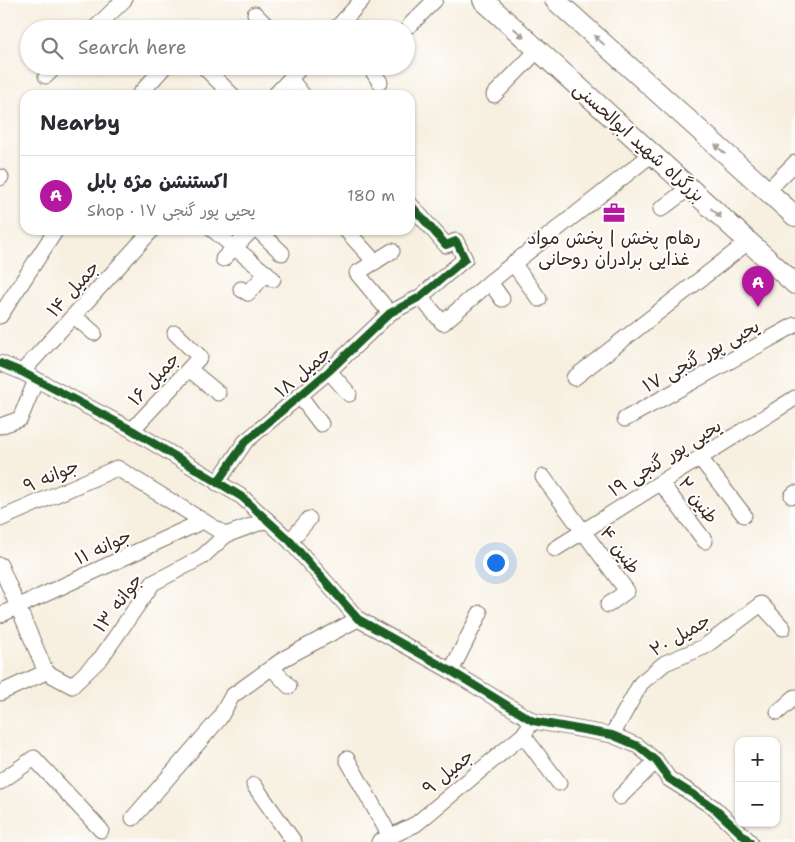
<!DOCTYPE html>
<html lang="en">
<head>
<meta charset="utf-8">
<style>
  :root { --surface:#fff; --page:#f7f7f7; --text:#2b2b33; --muted:#7c7c81; --line:#e1e1e2; --accent:#b5179e }
  body { margin:0; font-family:"Shantell Sans","Playpen Sans Arabic",sans-serif; background:var(--page); color:var(--text) }
  .controls { position:absolute; right:15px; bottom:15px; display:grid; overflow:hidden; border-radius:10px; box-shadow:0 1px 4px #0004 }
  .controls button { width:45px; height:45px; display:grid; place-items:center; padding:0; border:0; border-bottom:1px solid var(--line); background:var(--surface); color:var(--text); font:25px sans-serif }
  .you { position:absolute; left:495px; top:562px; width:18px; height:18px; margin:-12px; border:4px solid #fff; border-radius:50%; background:#1a73e8; box-shadow:0 0 0 8px #1a73e833 }
  .badge { display:grid; place-items:center; width:32px; height:32px; border-radius:50%; background:var(--accent); color:#fff; font-size:16px; font-weight:700 }
  .pin { position:absolute; translate:-50% -41px; filter:drop-shadow(0 1px 2px #0008) }
  .pin::after { content:''; position:absolute; top:26px; width:18px; height:15px; background:inherit; clip-path:polygon(0 0,100% 0,50% 100%) }
  .list { margin:0; padding:0; list-style:none }
  h2 { display:flex; justify-content:space-between; align-items:center; height:65px; margin:0; padding:0 20px; font-size:21px }
  h2 small { font-size:16px; font-weight:400; color:var(--muted) }
  .list li { display:grid; grid-template-columns:32px 1fr auto; gap:15px; align-items:center; box-sizing:border-box; height:80px; padding:0 20px; border-top:1px solid var(--line) }
  .list b { display:block; font-size:19px; white-space:nowrap }
  .list p { margin:0; font-size:16px; white-space:nowrap; color:var(--muted) }
  .list em { font-size:16px; font-style:normal; color:var(--muted) }
  .icon { flex:none; width:28px; height:28px; fill:none; stroke:currentColor; stroke-width:2; stroke-linecap:round; stroke-linejoin:round }
  .map { position:relative; flex:none; width:795px; height:842px; overflow:hidden }
  .search { position:absolute; background:var(--surface); box-shadow:0 1px 4px #0004; left:20px; top:20px; width:395px; height:55px; display:flex; align-items:center; gap:12px; box-sizing:border-box; padding:0 18px; border-radius:28px; color:var(--muted); font-size:19px }
  .panel { position:absolute; background:var(--surface); box-shadow:0 1px 4px #0004; left:20px; top:90px; width:395px; height:145px; border-radius:15px }
  .map>svg:first-child { display:block }
  .lines { fill:none; stroke-linecap:round; stroke-linejoin:round }
  .minor-casing { stroke:#7d6f62; stroke-width:17 }
  .major-casing { stroke:#7d6f62; stroke-width:22 }
  .minor { stroke:#fff; stroke-width:15 }
  .major { stroke:#fff; stroke-width:20 }
  .cycleway-casing { stroke:#fff; stroke-width:11 }
  .cycleway { stroke:#1b5e20; stroke-width:8 }
  .oneway { fill:#a79f9a }
  .labels { text-anchor:middle; dominant-baseline:central; stroke-width:4; stroke-linejoin:round; paint-order:stroke }
  .street-label { font-size:18px; fill:#3b2a1e; stroke:#fff }
  .poi-label { font-size:18px; fill:#3b2a1e; stroke:#fff }
</style>
</head>
<body>
<div class="map">
<svg width="795" height="842" viewBox="0 0 795 842">
  <rect width="100%" height="100%" fill="#fff"/>
  <filter id="ink" filterUnits="userSpaceOnUse"><feTurbulence type="fractalNoise" baseFrequency=".02" numOctaves="2"/><feDisplacementMap in="SourceGraphic" scale="10" xChannelSelector="R" yChannelSelector="G"/><feConvolveMatrix kernelMatrix="1 2 1 2 8 2 1 2 1" color-interpolation-filters="sRGB"/></filter>
  <filter id="wash" filterUnits="userSpaceOnUse"><feTurbulence type="fractalNoise" baseFrequency=".0096" numOctaves="4" result="noise"/><feDisplacementMap in="SourceGraphic" scale="20" xChannelSelector="R" yChannelSelector="G"/><feGaussianBlur stdDeviation="1.12" result="paint"/><feColorMatrix in="noise" values="0 0 0 0 0 0 0 0 0 0 0 0 0 0 0 0 0 1.4 0 .05"/><feComposite in="paint" operator="in"/></filter>
  <g filter="url(#wash)">
    <rect width="100%" height="100%" fill="#f7f0e1"/>
  </g>
  <g filter="url(#ink)">
    <g class="lines">
      <g class="minor-casing">
        <g id="minor">
          <path d="M 255,14 L 270,29"/>
          <path d="M 410,25 L 435,0"/>
          <path d="M 94,29 L 124,0"/>
          <path d="M 336,29 L 362,0"/>
          <path d="M 203,66 L 232,95"/>
          <path d="M 369,66 L 380,82"/>
          <path d="M 46,76 L 56,66"/>
          <path d="M 290,79 L 303,95"/>
          <path d="M 139,95 L 165,66"/>
          <path d="M 275,95 L 302,66"/>
          <path d="M 494,95 L 538,50"/>
          <path d="M 0,178 L 1,177"/>
          <path d="M 767,191 L 795,163"/>
          <path d="M 661,209 L 689,188"/>
          <path d="M 213,230 L 273,279"/>
          <path d="M 258,230 L 282,253"/>
          <path d="M 346,230 L 375,262"/>
          <path d="M 223,259 L 252,230"/>
          <path d="M 513,263 L 539,299"/>
          <path d="M 490,282 L 502,299"/>
          <path d="M 241,289 L 248,293 L 267,273"/>
          <path d="M 420,297 L 443,323 L 490,282 L 652,154"/>
          <path d="M 390,313 L 357,273 L 392,251"/>
          <path d="M 0,316 L 56,230"/>
          <path d="M 74,316 L 94,333"/>
          <path d="M 0,363 L 22,372 L 132,430 L 242,497 L 290,541 L 358,619 L 451,671 L 533,721 L 612,735 L 638,746 L 656,761 L 669,779 L 713,807 L 750,842"/>
          <path d="M 189,369 L 218,393"/>
          <path d="M 329,371 L 349,394"/>
          <path d="M 22,372 L 152,230"/>
          <path d="M 574,378 L 748,242"/>
          <path d="M 299,395 L 321,424"/>
          <path d="M 625,419 L 795,325"/>
          <path d="M 0,426 L 20,419 L 36,380"/>
          <path d="M 132,430 L 200,357 L 175,333"/>
          <path d="M 700,458 L 744,515"/>
          <path d="M 543,477 L 627,591 L 608,605"/>
          <path d="M 217,483 L 245,442 L 329,371 L 390,313 L 420,297 L 465,259 L 456,241 L 446,245 L 410,204"/>
          <path d="M 661,483 L 705,541"/>
          <path d="M 792,496 L 795,493"/>
          <path d="M 0,519 L 117,468 L 226,535"/>
          <path d="M 290,541 L 309,519"/>
          <path d="M 555,549 L 795,398"/>
          <path d="M 0,565 L 46,672 L 72,686 L 101,658 L 153,583 L 202,557 L 226,535 L 267,520"/>
          <path d="M 0,615 L 203,521"/>
          <path d="M 272,668 L 289,686"/>
          <path d="M 451,671 L 480,613"/>
          <path d="M 0,693 L 46,672"/>
          <path d="M 778,712 L 795,697"/>
          <path d="M 523,735 L 559,783"/>
          <path d="M 612,735 L 641,683 L 665,663 L 704,647 L 761,604 L 783,628"/>
          <path d="M 347,759 L 390,836"/>
          <path d="M 0,782 L 34,758 L 101,830"/>
          <path d="M 254,785 L 294,842"/>
          <path d="M 620,797 L 656,761"/>
          <path d="M 133,818 L 219,719 L 232,696 L 285,658 L 358,619"/>
          <path d="M 379,842 L 416,824 L 523,735 L 533,721"/>
        </g>
      </g>
      <g class="major-casing">
        <g id="major">
          <path d="M 483,0 L 795,284"/>
          <path d="M 555,0 L 795,216"/>
        </g>
      </g>
      <use href="#minor" class="minor"/>
      <use href="#major" class="major"/>
      <g class="cycleway-casing">
        <g id="cycleway">
          <path d="M 0,363 L 22,372 L 132,430 L 242,497 L 290,541 L 358,619 L 451,671 L 533,721 L 612,735 L 638,746 L 656,761 L 669,779 L 713,807 L 750,842"/>
          <path d="M 217,483 L 245,442 L 329,371 L 390,313 L 420,297 L 465,259 L 456,241 L 446,245 L 410,204"/>
        </g>
      </g>
      <use href="#cycleway" class="cycleway"/>
    </g>
    <defs><path id="oneway-solid" d="M-6-.8H1V-3.2L6.5 0L1 3.2V.8H-6Z" transform="scale(1.25)"/></defs>
    <g class="oneway">
      <use href="#oneway-solid" transform="translate(519 33) rotate(42)"/>
      <use href="#oneway-solid" transform="translate(599 40) rotate(-138)"/>
      <use href="#oneway-solid" transform="translate(720 149) rotate(-138)"/>
      <use href="#oneway-solid" transform="translate(716 213) rotate(42)"/>
    </g>
  </g>
  <defs>
    <g id="office-bare" transform="scale(1.725)"><path d="M-6-3h4V-5.5h4V-3h4V5H-6ZM-1-4.5V-3h2v-1.5ZM-6 0V1H6V0Z" fill="#b5179e" stroke="#fff" stroke-width="2.5" paint-order="stroke"/></g>
  </defs>
  <g fill-rule="evenodd">
    <use href="#office-bare" x="614" y="213"/>
  </g>
  <g class="labels">
    <g class="street-label">
      <text transform="translate(639 142) rotate(42)">بزرگراه شهید ابوالحسنی</text>
      <text transform="translate(73 289) rotate(-48)">جمیل ۱۴</text>
      <text transform="translate(701 356) rotate(-29)">یحیی پور گنجی ۱۷</text>
      <text transform="translate(303 372) rotate(-41)">جمیل ۱۸</text>
      <text transform="translate(154 379) rotate(-47)">جمیل ۱۶</text>
      <text transform="translate(665 458) rotate(-32)">یحیی پور گنجی ۱۹</text>
      <text transform="translate(51 476) rotate(-23)">جوانه ۹</text>
      <text transform="translate(698 500) rotate(53)">طنین ۲</text>
      <text transform="translate(103 547) rotate(-25)">جوانه ۱۱</text>
      <text transform="translate(620 550) rotate(54)">طنین ۴</text>
      <text transform="translate(118 603) rotate(-53)">جوانه ۱۳</text>
      <text transform="translate(680 635) rotate(-30)">جمیل ۲۰</text>
      <text transform="translate(448 772) rotate(-40)">جمیل ۹</text>
    </g>
    <g class="poi-label">
      <text x="614" y="238">رهام پخش | پخش مواد<tspan x="614" dy="21">غذایی برادران روحانی</tspan></text>
    </g>
  </g>
</svg>
<div class="controls">
<button>+</button>
<button>−</button>
</div>
<div class="you"></div>
<div class="pin badge" style="left:758px;top:307px">A</div>
<div class="search"><svg class="icon" aria-label="search" viewBox="0 0 24 24"><circle cx="10" cy="10" r="6"/><path d="M15 15l6 6"/></svg>Search here</div>
<section class="panel">
<h2>Nearby<small></small></h2>
<ul class="list">
<li><span class="badge">A</span><div><b>اکستنشن مژه بابل</b><p>Shop · یحیی پور گنجی ۱۷</p></div><em>180 m</em></li>
</ul>
</section>
</div>
</body>
</html>
